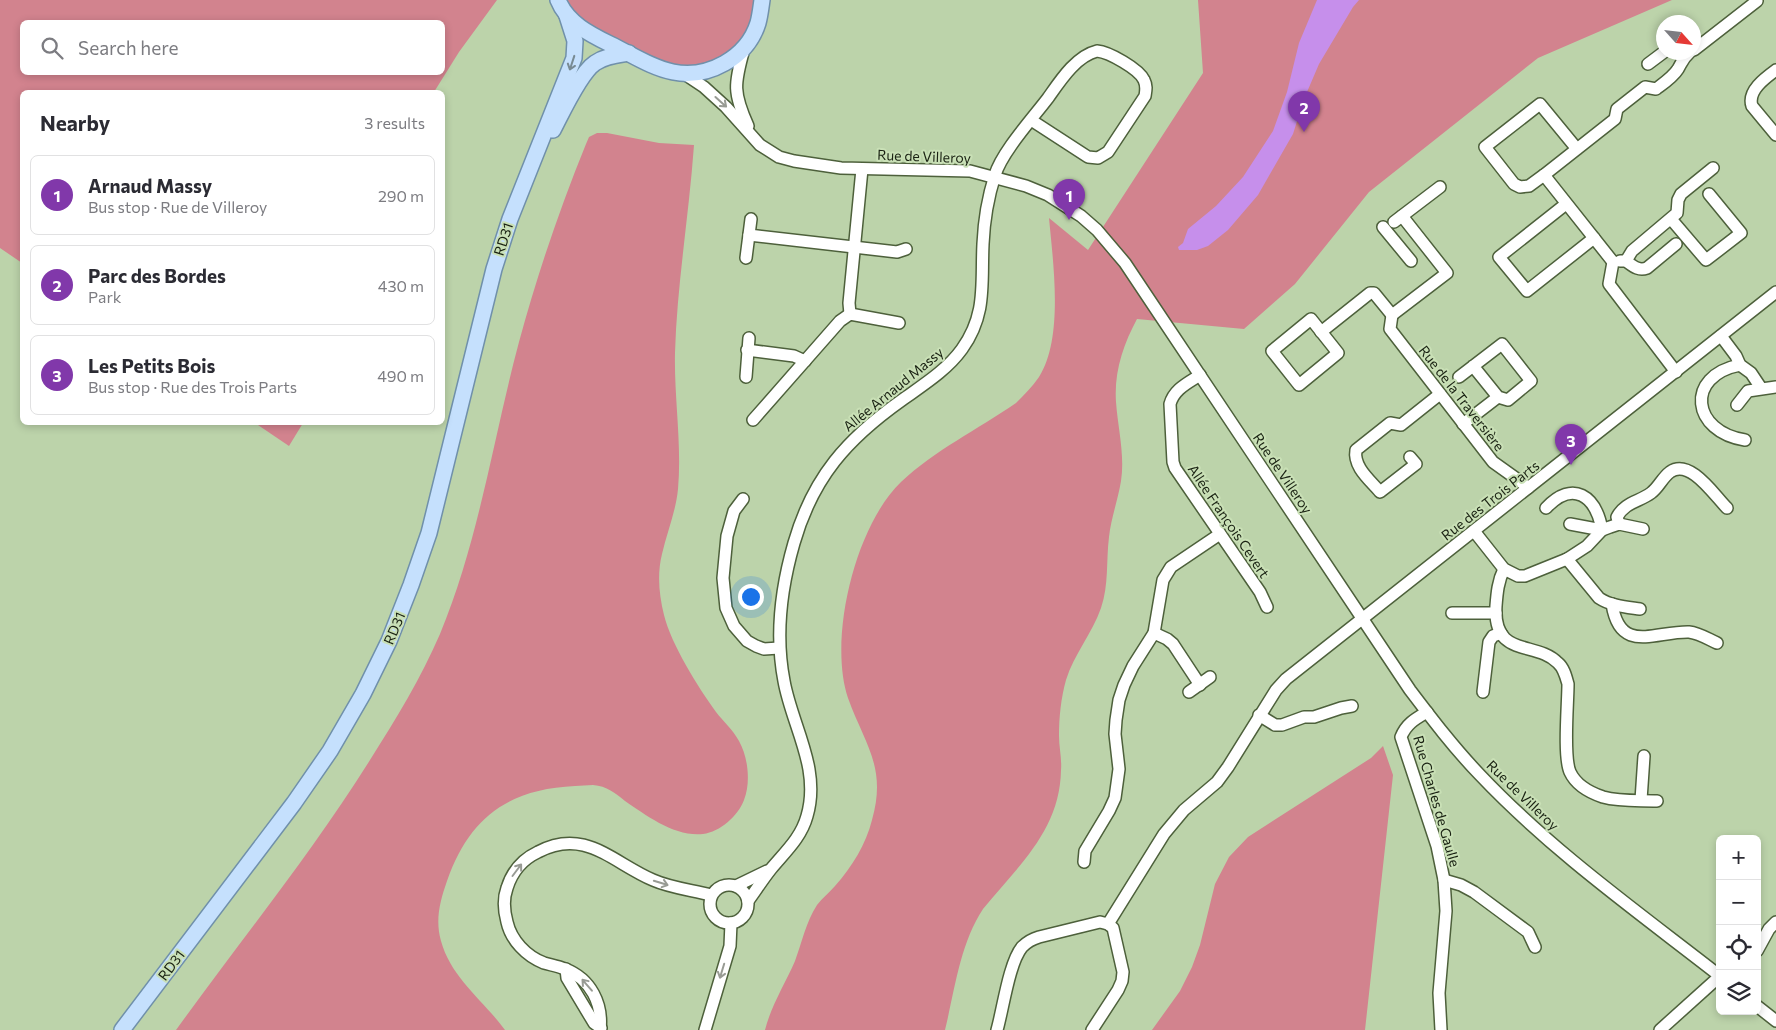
<!DOCTYPE html>
<html lang="en">
<head>
<meta charset="utf-8">
<style>
  :root { --surface:#fff; --page:#f2f2f3; --text:#2b2b33; --muted:#7c7c81; --line:#e1e1e2; --accent:#8138aa }
  body { margin:0; font-family:Commissioner,sans-serif; background:var(--page); color:var(--text) }
  .controls { position:absolute; right:15px; bottom:15px; display:grid; overflow:hidden; border-radius:8px; box-shadow:0 2px 8px #0003 }
  .controls button { width:45px; height:45px; display:grid; place-items:center; padding:0; border:0; border-bottom:1px solid var(--line); background:var(--surface); color:var(--text); font:25px sans-serif }
  .compass { position:absolute; left:1656px; top:15px; width:45px; height:45px; border-radius:50%; background:var(--surface); box-shadow:0 2px 8px #0003; rotate:117deg }
  .you { position:absolute; left:750px; top:596px; width:18px; height:18px; margin:-12px; border:4px solid #fff; border-radius:50%; background:#1a73e8; box-shadow:0 0 0 8px #1a73e833 }
  .badge { display:grid; place-items:center; width:32px; height:32px; border-radius:50%; background:var(--accent); color:#fff; font-size:16px; font-weight:700 }
  .pin { position:absolute; translate:-50% -41px; filter:drop-shadow(0 1px 2px #0008) }
  .pin::after { content:''; position:absolute; top:26px; width:18px; height:15px; background:inherit; clip-path:polygon(0 0,100% 0,50% 100%) }
  .list { margin:0; padding:0; list-style:none }
  h2 { display:flex; justify-content:space-between; align-items:center; height:65px; margin:0; padding:0 20px; font-size:21px }
  h2 small { font-size:16px; font-weight:400; color:var(--muted) }
  .list li { display:grid; grid-template-columns:32px 1fr auto; gap:15px; align-items:center; box-sizing:border-box; height:80px; margin:0 10px 10px; padding:0 10px; border:1px solid var(--line); border-radius:8px }
  .list b { display:block; font-size:19px; white-space:nowrap }
  .list p { margin:0; font-size:16px; white-space:nowrap; color:var(--muted) }
  .list em { font-size:16px; font-style:normal; color:var(--muted) }
  .icon { flex:none; width:28px; height:28px; fill:none; stroke:currentColor; stroke-width:2; stroke-linecap:round; stroke-linejoin:round }
  .map { position:relative; flex:none; width:1776px; height:1030px; overflow:hidden }
  .search { position:absolute; background:var(--surface); box-shadow:0 2px 8px #0003; left:20px; top:20px; width:425px; height:55px; display:flex; align-items:center; gap:12px; box-sizing:border-box; padding:0 18px; border-radius:8px; color:var(--muted); font-size:19px }
  .panel { position:absolute; background:var(--surface); box-shadow:0 2px 8px #0003; left:20px; top:90px; width:425px; height:335px; border-radius:8px }
  .map>svg:first-child { display:block }
  .green { fill:#d2838e; fill-rule:evenodd }
  .water { fill:#c68feb }
  .lines { fill:none; stroke-linecap:round; stroke-linejoin:round }
  .minor-casing { stroke:#4d603b; stroke-width:14 }
  .major-casing { stroke:#7090aa; stroke-width:18 }
  .minor { stroke:#fff; stroke-width:11 }
  .major { stroke:#c5e0fd; stroke-width:15 }
  .oneway { stroke:#788a93 }
  .oneway2 { stroke:#989b94 }
  .labels { text-anchor:middle; dominant-baseline:central; stroke-width:4; stroke-linejoin:round; paint-order:stroke }
  .street-label { font-size:14px; fill:#192112; stroke:#c9e0b6 }
</style>
</head>
<body>
<div class="map">
<svg width="1776" height="1030" viewBox="0 0 1776 1030">
  <rect width="100%" height="100%" fill="#bcd3aa"/>
  <g class="green">
    <path d="M 0,0 L 497,0 L 459,52 L 434,92 L 22,92 L 22,263 L 0,248 ZM 22,22 L 442,22 L 442,72 L 22,72 Z"/>
    <path d="M 566,0 L 756,0 L 755,13 L 745,36 L 735,49 L 707,66 L 685,69 L 666,65 L 589,27 L 571,10 Z"/>
    <path d="M 1198,0 L 1672,0 L 1538,58 L 1369,192 L 1295,284 L 1244,329 L 1137,319 C 1123,345 1114,372 1116,402 C 1118,429 1125,455 1121,481 C 1118,500 1111,518 1109,537 C 1106,561 1109,585 1101,608 C 1092,634 1074,654 1066,680 C 1061,698 1059,717 1059,736 C 1059,747 1062,759 1061,770 C 1060,830 1019,865 983,909 C 960,944 955,989 945,1030 L 765,1030 C 771,1006 785,984 795,961 C 802,942 806,922 817,905 C 822,898 830,892 835,886 C 852,867 866,844 872,820 C 887,767 865,745 848,698 C 828,639 855,526 901,482 C 935,450 977,430 1016,403 C 1024,395 1032,387 1039,377 C 1064,338 1053,262 1049,218 L 1088,250 L 1203,73 Z"/>
    <path d="M 597,133 L 607,133 L 659,143 L 694,145 C 689,215 677,284 675,353 C 674,398 682,444 678,489 C 676,511 667,532 662,554 C 657,574 659,595 664,615 C 671,644 698,687 716,712 C 723,721 733,730 739,741 C 748,757 751,782 744,800 C 738,816 720,832 703,834 C 675,837 647,816 625,801 C 615,793 607,786 593,785 C 587,785 581,786 575,786 C 508,789 469,818 447,881 C 440,901 435,920 441,941 C 451,978 484,1001 505,1030 L 176,1030 C 241,940 311,854 370,760 C 396,719 421,678 440,634 C 479,540 493,439 519,342 C 537,275 560,208 586,144 L 589,137 Z"/>
    <path d="M 255,423 L 303,422 L 303,423 L 289,446 Z"/>
    <path d="M 1383,746 L 1393,775 L 1365,1030 L 1152,1030 L 1180,991 L 1192,967 L 1200,945 L 1215,884 L 1229,857 L 1248,837 L 1371,758 Z"/>
  </g>
  <path class="water" d="M 1317,0 L 1359,0 L 1353,7 L 1319,64 L 1304,99 L 1293,134 L 1258,195 L 1228,230 L 1208,246 L 1197,250 L 1179,250 L 1178,247 L 1183,243 L 1188,229 L 1216,206 L 1243,177 L 1273,131 L 1287,92 L 1299,43 Z"/>
  <g class="lines">
    <g class="minor-casing">
      <g id="minor">
        <path d="M 744,49 C 734,84 733,93 748,126"/>
        <path d="M 1694,50 L 1757,1"/>
        <path d="M 1648,64 L 1664,52"/>
        <path d="M 1776,70 C 1765,78 1747,91 1752,106 L 1776,135"/>
        <path d="M 683,73 L 704,87 L 726,107 L 760,145 L 779,157 L 794,161 L 841,168 L 970,171 L 1026,186 L 1048,195 L 1081,216 L 1097,230 L 1125,263 L 1410,690 C 1432,719 1454,748 1480,775 C 1552,851 1638,912 1720,976"/>
        <path d="M 1577,149 L 1540,104 L 1485,147 L 1514,184 L 1520,187 L 1529,186 L 1544,175 L 1615,119 L 1617,109 L 1645,87 L 1656,89 C 1664,83 1673,77 1678,69 C 1682,62 1683,58 1690,52"/>
        <path d="M 1544,175 L 1613,262"/>
        <path d="M 1566,204 L 1499,257 L 1527,291 L 1594,238"/>
        <path d="M 1671,219 L 1706,260 L 1741,233 L 1709,194"/>
        <path d="M 1394,222 L 1440,187"/>
        <path d="M 1383,227 L 1411,261"/>
        <path d="M 749,235 L 897,252 L 906,249"/>
        <path d="M 746,258 L 751,219"/>
        <path d="M 1620,261 L 1626,261 C 1633,266 1638,271 1647,268 L 1676,244"/>
        <path d="M 1626,261 L 1632,251 L 1677,213 L 1678,200 L 1681,194 L 1713,168"/>
        <path d="M 1613,262 L 1609,284 L 1676,372"/>
        <path d="M 850,314 L 849,303 L 862,169"/>
        <path d="M 1392,315 L 1390,329 L 1493,462 L 1521,482 L 1528,488"/>
        <path d="M 1392,315 L 1447,273 L 1402,216"/>
        <path d="M 1311,319 L 1338,353 L 1299,385 L 1272,351 Z"/>
        <path d="M 1321,332 L 1370,293 L 1374,293 L 1392,315"/>
        <path d="M 1721,336 L 1736,356 L 1740,365 L 1751,373 L 1761,388"/>
        <path d="M 747,350 L 794,356 L 805,361"/>
        <path d="M 1740,365 C 1684,376 1692,432 1745,440"/>
        <path d="M 1200,375 C 1188,383 1174,389 1170,404 L 1173,462 L 1175,468 L 1260,592 L 1267,607"/>
        <path d="M 746,377 L 749,338"/>
        <path d="M 1459,377 L 1502,344 L 1531,381 L 1508,400 L 1498,397 L 1473,366"/>
        <path d="M 1737,405 L 1748,391 L 1776,387"/>
        <path d="M 753,420 L 840,321 L 850,314 L 899,323"/>
        <path d="M 1463,424 L 1498,397"/>
        <path d="M 1410,457 L 1416,464 L 1380,492 C 1370,480 1353,467 1356,450 L 1390,423 L 1401,425 L 1440,394"/>
        <path d="M 743,499 L 734,511 L 727,536 L 723,578 L 726,608 L 734,626 L 747,641 L 756,646 L 764,649 L 779,648"/>
        <path d="M 1546,508 C 1573,479 1596,496 1602,530 L 1570,524"/>
        <path d="M 1619,524 L 1617,517 C 1625,502 1639,502 1651,493 C 1659,487 1662,478 1670,472 C 1690,458 1714,495 1727,508"/>
        <path d="M 1474,531 L 1504,569 L 1518,576 L 1525,576 L 1567,559 L 1587,546 L 1602,530 L 1610,527 L 1619,524 L 1643,529"/>
        <path d="M 1567,559 L 1599,598 C 1611,606 1626,607 1640,609"/>
        <path d="M 1504,569 C 1498,581 1497,593 1496,606 C 1493,659 1536,640 1558,663 C 1564,668 1566,677 1568,684 C 1568,704 1563,756 1570,772 C 1576,785 1591,793 1603,797 C 1621,802 1640,800 1657,801"/>
        <path d="M 1612,604 C 1620,655 1655,631 1689,632 C 1699,633 1708,639 1717,643"/>
        <path d="M 1452,613 L 1496,613"/>
        <path d="M 1154,633 L 1167,639 L 1173,644 L 1200,685"/>
        <path d="M 1189,692 L 1210,677"/>
        <path d="M 1483,692 L 1489,642 L 1493,636 L 1501,633"/>
        <path d="M 1427,712 C 1415,719 1406,724 1401,737 L 1437,846 L 1444,880 L 1446,911 L 1439,993 L 1441,1030"/>
        <path d="M 1259,715 L 1275,725 L 1282,725 L 1304,717 L 1314,717 L 1341,708 L 1352,706"/>
        <path d="M 1641,800 L 1644,756"/>
        <path d="M 1084,862 L 1085,851 L 1109,811 L 1115,798 L 1119,769 L 1115,734 L 1116,720 L 1119,700 L 1124,685 L 1133,666 L 1154,633 L 1163,580 L 1171,567 L 1220,534"/>
        <path d="M 1444,880 L 1461,885 L 1474,892 L 1528,932 L 1535,947"/>
        <circle cx="729" cy="904" r="19"/>
        <path d="M 736,886 L 767,871"/>
        <path d="M 748,901 C 756,890 763,879 771,869 C 785,852 801,838 807,816 C 821,768 792,726 784,681 C 775,635 781,588 794,543 C 813,477 847,439 902,400 C 923,385 947,370 962,349 C 987,314 981,284 983,244 C 984,221 988,197 995,175 C 1002,152 1032,119 1048,98 C 1060,81 1076,56 1097,51 C 1109,52 1139,69 1144,80 C 1147,86 1146,90 1145,96 L 1108,152 L 1098,158 L 1088,157 L 1031,120"/>
        <path d="M 1108,924 L 1164,834 L 1184,810 L 1217,782 L 1228,767 L 1276,690 L 1286,679 L 1776,292"/>
        <path d="M 1757,951 L 1769,929 L 1776,922"/>
        <path d="M 566,969 L 567,978 L 594,1023 L 601,1028"/>
        <path d="M 1757,1006 L 1776,1021"/>
        <path d="M 600,1030 C 603,1004 591,979 565,969 C 558,966 551,965 544,963 C 526,956 511,940 507,922 C 504,911 503,899 507,888 C 512,872 523,859 538,852 C 585,827 613,863 653,880 C 671,888 692,890 711,895"/>
        <path d="M 705,1030 L 730,946 L 731,923"/>
        <path d="M 997,1030 C 1003,1009 1009,963 1022,947 C 1027,942 1032,939 1039,937 L 1100,922 L 1108,924 L 1113,928 L 1123,972 L 1122,981 L 1118,990 L 1092,1030"/>
        <path d="M 1660,1030 L 1720,976"/>
      </g>
    </g>
    <g class="major-casing">
      <g id="major">
        <path d="M 558,0 C 568,25 594,36 616,47 C 634,56 653,68 673,72 C 708,79 747,58 758,23 C 760,16 761,7 762,0"/>
        <path d="M 553,130 C 562,113 580,73 595,63 C 605,56 617,55 629,53"/>
        <path d="M 122,1030 L 294,803 L 330,751 L 363,694 L 389,641 L 411,585 L 429,533 L 494,269 L 510,219 L 574,58 L 575,41 L 567,16"/>
      </g>
    </g>
    <use href="#minor" class="minor"/>
    <use href="#major" class="major"/>
  </g>
  <defs><path id="oneway-shaft" d="M-6 0H5M1.5-3L5.5 0L1.5 3" fill="none" stroke-width="1.6" stroke-linecap="round" stroke-linejoin="round" transform="scale(1.25)"/></defs>
  <use class="oneway" href="#oneway-shaft" transform="translate(572 63) rotate(108)"/>
  <g class="oneway2">
    <use href="#oneway-shaft" transform="translate(721 102) rotate(42)"/>
    <use href="#oneway-shaft" transform="translate(517 870) rotate(-53)"/>
    <use href="#oneway-shaft" transform="translate(661 883) rotate(17)"/>
    <use href="#oneway-shaft" transform="translate(722 971) rotate(107)"/>
    <use href="#oneway-shaft" transform="translate(587 985) rotate(-131)"/>
  </g>
  <g class="labels">
    <g class="street-label">
      <text transform="translate(924 156) rotate(2)">Rue de Villeroy</text>
      <text transform="translate(503 239) rotate(-72)">RD31</text>
      <text transform="translate(893 389) rotate(-39)">Allée Arnaud Massy</text>
      <text transform="translate(1462 398) rotate(52)">Rue de la Traversière</text>
      <text transform="translate(1283 473) rotate(56)">Rue de Villeroy</text>
      <text transform="translate(1490 500) rotate(-38)">Rue des Trois Parts</text>
      <text transform="translate(1229 521) rotate(56)">Allée François Cevert</text>
      <text transform="translate(394 628) rotate(-67)">RD31</text>
      <text transform="translate(1523 795) rotate(44)">Rue de Villeroy</text>
      <text transform="translate(1437 801) rotate(74)">Rue Charles de Gaulle</text>
      <text transform="translate(171 965) rotate(-53)">RD31</text>
    </g>
  </g>
</svg>
<div class="controls">
<button>+</button>
<button>−</button>
<button><svg class="icon" aria-label="locate" viewBox="0 0 24 24"><circle cx="12" cy="12" r="6"/><path d="M12 2v4M12 18v4M2 12h4M18 12h4"/></svg></button>
<button><svg class="icon" aria-label="layers" viewBox="0 0 24 24"><path d="M12 4l9 5-9 5-9-5zM3 14l9 5 9-5"/></svg></button>
</div>
<svg class="compass" viewBox="-18 -18 36 36"><path d="M0-13l5 13h-10z" fill="#e53935"/><path d="M0 13l5-13h-10z" fill="#7c7c81"/></svg>
<div class="you"></div>
<div class="pin badge" style="left:1069px;top:220px">1</div>
<div class="pin badge" style="left:1304px;top:132px">2</div>
<div class="pin badge" style="left:1571px;top:465px">3</div>
<div class="search"><svg class="icon" aria-label="search" viewBox="0 0 24 24"><circle cx="10" cy="10" r="6"/><path d="M15 15l6 6"/></svg>Search here</div>
<section class="panel">
<h2>Nearby<small>3 results</small></h2>
<ul class="list">
<li><span class="badge">1</span><div><b>Arnaud Massy</b><p>Bus stop · Rue de Villeroy</p></div><em>290 m</em></li>
<li><span class="badge">2</span><div><b>Parc des Bordes</b><p>Park</p></div><em>430 m</em></li>
<li><span class="badge">3</span><div><b>Les Petits Bois</b><p>Bus stop · Rue des Trois Parts</p></div><em>490 m</em></li>
</ul>
</section>
</div>
</body>
</html>
